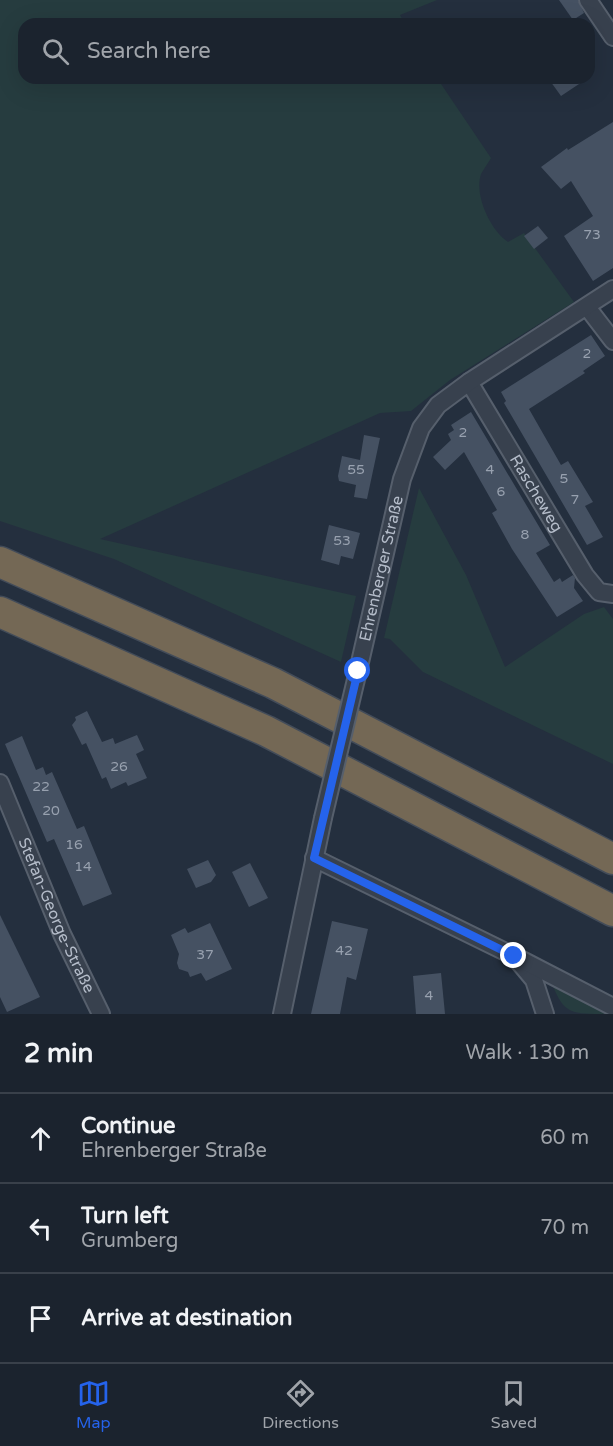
<!DOCTYPE html>
<html lang="en">
<head>
<meta charset="utf-8">
<style>
  :root { --surface:#1b232e; --page:#282f3a; --text:#f1f3f6; --muted:#a0a4aa; --line:#39404a; --accent:#2563eb }
  body { margin:0; font-family:"Varela Round",sans-serif; background:var(--page); color:var(--text) }
  .stop { position:absolute; width:18px; height:18px; margin:-14px; border:4px solid #2563eb; border-radius:50%; background:#fff }
  .stop.end { background:#2563eb; border-color:#fff; box-shadow:0 2px 6px #0008 }
  .list { margin:0; padding:0; list-style:none }
  h2 { display:flex; justify-content:space-between; align-items:center; height:78px; margin:0; padding:0 24px; font-size:26px }
  h2 small { font-size:20px; font-weight:400; color:var(--muted) }
  .list li { display:grid; grid-template-columns:39px 1fr auto; gap:18px; align-items:center; box-sizing:border-box; height:90px; padding:0 24px; border-top:2px solid var(--line) }
  .list b { display:block; font-size:22px; white-space:nowrap }
  .list p { margin:0; font-size:20px; white-space:nowrap; color:var(--muted) }
  .list em { font-size:20px; font-style:normal; color:var(--muted) }
  .icon { flex:none; width:33px; height:33px; fill:none; stroke:currentColor; stroke-width:2; stroke-linecap:round; stroke-linejoin:round }
  .map { position:relative; flex:none; width:613px; height:1014px; overflow:hidden }
  .search { position:absolute; background:var(--surface); box-shadow:0 6px 24px #0002; left:18px; right:18px; top:18px; height:66px; display:flex; align-items:center; gap:15px; box-sizing:border-box; padding:0 21px; border-radius:18px; color:var(--muted); font-size:22px }
  .sheet { height:348px; background:var(--surface) }
  nav { display:flex; justify-content:space-around; align-items:center; box-sizing:border-box; height:84px; border-top:2px solid var(--line); background:var(--surface); font-size:16px; color:var(--muted) }
  nav a { display:grid; justify-items:center; gap:3px }
  nav .on { color:var(--accent) }
  .map>svg:first-child { display:block }
  .green { fill:#263c3f }
  .building { fill:#455162 }
  .lines { fill:none; stroke-linecap:round; stroke-linejoin:round }
  .street-casing { stroke:#565f6c; stroke-width:20 }
  .highway-casing { stroke:#434c59; stroke-width:33 }
  .street { stroke:#38414e; stroke-width:16 }
  .highway { stroke:#746855; stroke-width:30 }
  .street-bridge-casing { stroke:#565f6c; stroke-width:20; stroke-linecap:butt }
  .street-bridge { stroke:#38414e; stroke-width:16 }
  .route { stroke:#2563eb; stroke-width:8 }
  .labels { text-anchor:middle; dominant-baseline:central; stroke-width:4.5; stroke-linejoin:round; paint-order:stroke }
  .number-label { font-size:14px; fill:#98a1af }
  .street-label { font-size:16px; fill:#b4bcc9; stroke:#1d2633 }
</style>
</head>
<body>
<div class="map">
<svg width="613" height="1014" viewBox="0 0 613 1014">
  <rect width="100%" height="100%" fill="#242f3e"/>
  <g class="green">
    <path d="M 0,0 L 437,0 L 400,15 L 405,24 L 24,24 L 24,78 L 437,78 L 491,158 C 488,163 484,169 481,174 C 474,195 490,230 508,242 L 524,233 L 574,302 L 450,380 L 411,411 L 380,413 L 100,539 L 356,596 L 341,662 L 114,559 L 0,521 Z"/>
    <path d="M 419,488 L 466,575 L 505,667 L 584,614 L 604,607 L 613,619 L 613,764 L 423,672 L 390,639 L 384,638 Z"/>
    <path d="M 553,986 L 606,1014 C 572,1014 564,1014 553,986 Z"/>
  </g>
  <g class="building">
    <path d="M 559,0 L 578,0 L 584,13 L 573,20 Z"/>
    <path d="M 548,78 L 588,78 L 561,96 Z"/>
    <path d="M 613,122 L 613,268 L 593,281 L 564,236 L 593,216 L 571,181 L 561,189 L 541,167 L 567,148 L 568,150 Z"/>
    <path d="M 538,226 L 548,238 L 534,249 L 524,236 Z"/>
    <path d="M 591,335 L 605,356 L 583,371 L 585,373 L 529,409 L 561,465 L 568,461 L 593,502 L 585,506 L 603,537 L 587,545 L 504,403 L 506,401 L 501,392 Z"/>
    <path d="M 471,412 L 550,545 L 536,553 L 554,582 L 560,578 L 562,582 L 573,575 L 575,578 L 574,588 L 583,601 L 557,617 L 512,549 L 492,513 L 497,510 L 464,452 L 445,470 L 433,457 L 451,440 L 448,434 L 454,430 L 451,425 Z"/>
    <path d="M 364,435 L 380,438 L 367,499 L 354,497 L 356,485 L 339,481 L 338,476 L 342,456 L 360,460 Z"/>
    <path d="M 329,525 L 360,533 L 353,559 L 341,556 L 339,565 L 321,560 Z"/>
    <path d="M 87,711 L 102,742 L 113,738 L 115,744 L 137,735 L 144,750 L 136,754 L 147,778 L 128,786 L 126,782 L 111,789 L 106,777 L 102,779 L 86,743 L 82,745 L 72,725 L 76,720 L 75,717 Z"/>
    <path d="M 22,736 L 36,770 L 43,767 L 46,775 L 52,772 L 77,829 L 84,826 L 112,894 L 83,906 L 54,839 L 47,842 L 5,744 Z"/>
    <path d="M 208,860 L 216,875 L 211,882 L 196,888 L 187,869 Z"/>
    <path d="M 250,863 L 268,898 L 249,907 L 232,872 Z"/>
    <path d="M 0,915 L 40,997 L 7,1012 L 0,997 Z"/>
    <path d="M 332,921 L 368,929 L 356,980 L 347,977 L 340,1014 L 311,1014 Z"/>
    <path d="M 210,923 L 232,969 L 206,981 L 201,973 L 190,977 L 188,972 L 179,969 L 177,963 L 179,954 L 171,935 L 185,928 L 188,933 Z"/>
    <path d="M 441,973 L 445,1014 L 416,1014 L 413,976 Z"/>
  </g>
  <g class="lines">
    <g class="street-casing">
      <g id="street">
        <path d="M 588,0 L 613,37"/>
        <path d="M 587,307 L 613,341"/>
        <path id="s1" d="M 469,382 L 585,575 L 599,592 L 613,594"/>
        <path id="s2" d="M 358,671 L 402,479 L 421,428 L 438,405 L 469,382 L 613,289"/>
        <path id="s3" d="M 0,783 L 62,934 L 101,1014"/>
        <path d="M 314,858 L 514,956 L 534,980 L 545,1014"/>
        <path d="M 520,959 L 613,1007"/>
        <path d="M 282,1014 L 323,818"/>
      </g>
    </g>
    <g class="highway-casing">
      <g id="highway">
        <path d="M 0,562 L 273,683 L 613,859"/>
        <path d="M 0,612 L 266,731 L 613,911"/>
      </g>
    </g>
    <use href="#street" class="street"/>
    <use href="#highway" class="highway"/>
    <g class="street-bridge-casing">
      <path id="street-bridge" d="M 323,818 L 358,671"/>
    </g>
    <use href="#street-bridge" class="street-bridge"/>
  </g>
  <g class="lines">
    <path class="route" d="M 358,671 L 314,858 L 514,956"/>
  </g>
  <g class="labels">
    <g class="number-label">
      <text x="592" y="234">73</text>
      <text x="587" y="353">2</text>
      <text x="463" y="432">2</text>
      <text x="356" y="469">55</text>
      <text x="490" y="469">4</text>
      <text x="564" y="478">5</text>
      <text x="501" y="491">6</text>
      <text x="575" y="499">7</text>
      <text x="525" y="534">8</text>
      <text x="342" y="540">53</text>
      <text x="119" y="766">26</text>
      <text x="41" y="786">22</text>
      <text x="51" y="810">20</text>
      <text x="74" y="844">16</text>
      <text x="83" y="866">14</text>
      <text x="344" y="950">42</text>
      <text x="205" y="954">37</text>
      <text x="429" y="995">4</text>
    </g>
    <g class="street-label">
      <text stroke="none"><textPath href="#s1" startOffset="130">Rascheweg</textPath></text>
      <text stroke="none"><textPath href="#s2" startOffset="105">Ehrenberger Straße</textPath></text>
      <text stroke="none"><textPath href="#s3" startOffset="144">Stefan-George-Straße</textPath></text>
    </g>
  </g>
</svg>
<div class="stop" style="left:358px;top:671px"></div>
<div class="stop end" style="left:514px;top:956px"></div>
<div class="search"><svg class="icon" aria-label="search" viewBox="0 0 24 24"><circle cx="10" cy="10" r="6"/><path d="M15 15l6 6"/></svg>Search here</div>
</div>
<section class="sheet">
<h2>2 min<small>Walk · 130 m</small></h2>
<ul class="list">
<li><svg class="icon" aria-label="ahead" viewBox="0 0 24 24"><path d="M12 20V5M6 11l6-6 6 6"/></svg><div><b>Continue</b><p>Ehrenberger Straße</p></div><em>60 m</em></li>
<li><svg class="icon" aria-label="left" viewBox="0 0 24 24"><path d="M17 20v-9H6M10 6l-5 5 5 5"/></svg><div><b>Turn left</b><p>Grumberg</p></div><em>70 m</em></li>
<li><svg class="icon" aria-label="arrive" viewBox="0 0 24 24"><path d="M6 21V4h12l-3 4 3 4H6"/></svg><div><b>Arrive at destination</b></div></li>
</ul>
</section>
<nav>
<a class="on"><svg class="icon" aria-label="map" viewBox="0 0 24 24"><path d="M3 6l6-2 6 2 6-2v14l-6 2-6-2-6 2zM9 4v14M15 6v14"/></svg>Map</a>
<a><svg class="icon" aria-label="directions" viewBox="0 0 24 24"><path d="M12 3l9 9-9 9-9-9zM9 14v-3h6M13 9l2 2-2 2"/></svg>Directions</a>
<a><svg class="icon" aria-label="saved" viewBox="0 0 24 24"><path d="M7 4h10v16l-5-4-5 4z"/></svg>Saved</a>
</nav>
</body>
</html>
